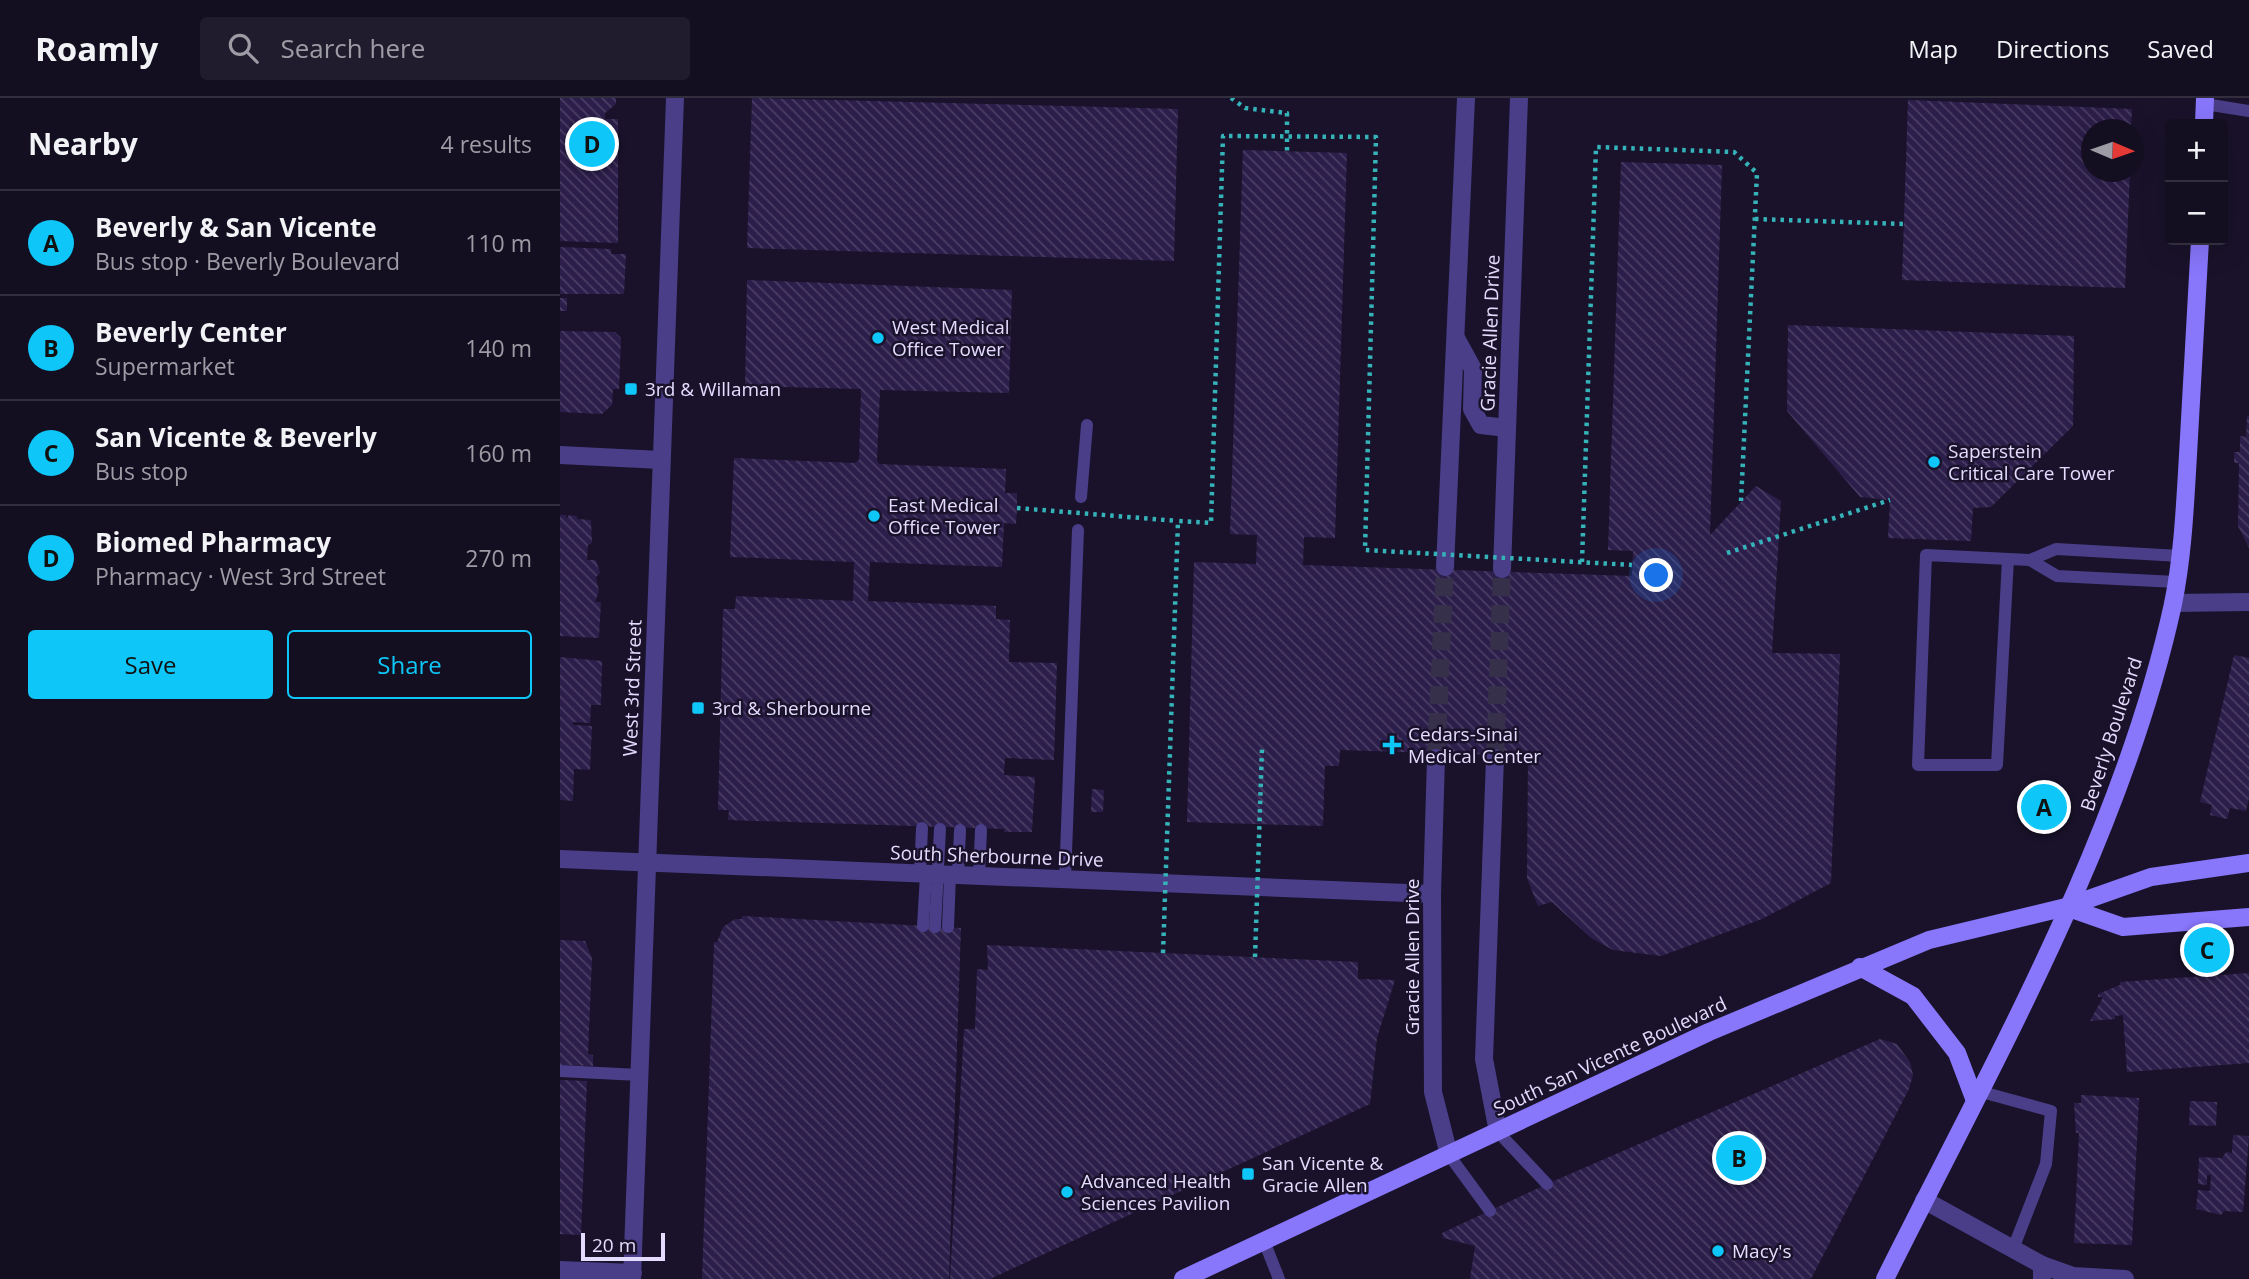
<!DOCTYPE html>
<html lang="en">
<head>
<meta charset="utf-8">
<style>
  :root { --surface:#130e20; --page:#201c2d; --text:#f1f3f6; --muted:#9d9ca5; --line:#322e3e; --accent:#0ec7f8 }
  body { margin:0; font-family:"Open Sans",sans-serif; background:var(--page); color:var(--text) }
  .controls { position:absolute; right:21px; top:21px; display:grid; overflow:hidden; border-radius:7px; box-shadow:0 7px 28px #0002 }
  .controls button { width:63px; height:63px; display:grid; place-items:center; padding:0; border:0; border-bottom:2px solid var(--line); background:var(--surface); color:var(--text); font:35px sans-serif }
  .compass { position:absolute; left:1521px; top:21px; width:63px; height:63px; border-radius:50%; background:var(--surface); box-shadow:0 7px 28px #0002; rotate:92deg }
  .scale { position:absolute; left:21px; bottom:18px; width:84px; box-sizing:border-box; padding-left:7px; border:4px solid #e3dcfe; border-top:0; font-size:19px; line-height:24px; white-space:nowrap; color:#e3dcfe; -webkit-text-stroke:5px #19122a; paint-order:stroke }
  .you { position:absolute; left:1097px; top:478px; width:24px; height:24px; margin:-18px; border:5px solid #fff; border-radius:50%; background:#1a73e8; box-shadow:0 0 0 10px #1a73e833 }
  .badge { display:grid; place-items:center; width:46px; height:46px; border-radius:50%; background:var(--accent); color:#111; font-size:23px; font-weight:700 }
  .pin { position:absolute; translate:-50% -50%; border:4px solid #fff; box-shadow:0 2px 7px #0006 }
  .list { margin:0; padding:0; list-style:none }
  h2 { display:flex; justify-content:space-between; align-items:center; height:91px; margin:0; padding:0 28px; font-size:30px }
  h2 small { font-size:23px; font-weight:400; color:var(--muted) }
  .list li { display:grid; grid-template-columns:46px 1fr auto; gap:21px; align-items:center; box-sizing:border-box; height:105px; padding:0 28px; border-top:2px solid var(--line) }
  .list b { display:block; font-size:26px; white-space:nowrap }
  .list p { margin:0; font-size:23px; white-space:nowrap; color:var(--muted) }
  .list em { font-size:23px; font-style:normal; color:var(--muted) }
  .actions { display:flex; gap:14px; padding:21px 28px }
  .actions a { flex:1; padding:16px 0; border:2px solid var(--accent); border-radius:7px; text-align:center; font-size:24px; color:var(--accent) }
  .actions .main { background:var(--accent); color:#111 }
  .icon { flex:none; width:38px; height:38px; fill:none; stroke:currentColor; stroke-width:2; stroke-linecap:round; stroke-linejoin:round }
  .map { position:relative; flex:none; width:1689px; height:1181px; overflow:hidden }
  header { display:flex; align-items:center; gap:42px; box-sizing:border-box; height:98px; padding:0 35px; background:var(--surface); border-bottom:2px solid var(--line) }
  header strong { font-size:33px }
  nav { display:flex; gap:38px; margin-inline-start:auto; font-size:24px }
  .search { width:490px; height:63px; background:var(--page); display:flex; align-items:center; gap:18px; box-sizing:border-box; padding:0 24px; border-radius:7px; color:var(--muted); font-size:26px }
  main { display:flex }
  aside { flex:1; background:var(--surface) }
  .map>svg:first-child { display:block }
  .building { fill:url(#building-back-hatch) }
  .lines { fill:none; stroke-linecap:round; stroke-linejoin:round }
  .minor-tunnel { stroke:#37304a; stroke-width:18; stroke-dasharray:18 9; stroke-linecap:butt }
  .path { stroke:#35b3b9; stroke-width:4.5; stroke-dasharray:3.5 5; stroke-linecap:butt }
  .service { stroke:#493e87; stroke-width:12 }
  .minor { stroke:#493e87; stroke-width:18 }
  .tertiary { stroke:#493e87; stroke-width:18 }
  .secondary { stroke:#8876fb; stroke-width:18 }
  .path-bridge { stroke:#35b3b9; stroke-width:4.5; stroke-dasharray:3.5 5; stroke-linecap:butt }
  .poi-dot { fill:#0ec7f8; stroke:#19122a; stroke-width:2.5 }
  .labels { text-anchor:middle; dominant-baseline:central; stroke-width:5; stroke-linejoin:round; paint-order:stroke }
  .poi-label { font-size:19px; fill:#e3dcfe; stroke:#19122a; text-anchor:start }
  .street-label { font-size:19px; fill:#e3dcfe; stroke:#19122a }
</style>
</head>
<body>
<header>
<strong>Roamly</strong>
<div class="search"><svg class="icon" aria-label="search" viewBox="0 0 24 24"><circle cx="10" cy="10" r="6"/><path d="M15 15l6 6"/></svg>Search here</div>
<nav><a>Map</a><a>Directions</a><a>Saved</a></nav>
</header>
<main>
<aside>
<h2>Nearby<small>4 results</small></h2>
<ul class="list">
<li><span class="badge">A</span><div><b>Beverly &amp; San Vicente</b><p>Bus stop · Beverly Boulevard</p></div><em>110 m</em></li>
<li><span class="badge">B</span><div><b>Beverly Center</b><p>Supermarket</p></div><em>140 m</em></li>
<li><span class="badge">C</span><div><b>San Vicente &amp; Beverly</b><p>Bus stop</p></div><em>160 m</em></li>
<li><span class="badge">D</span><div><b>Biomed Pharmacy</b><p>Pharmacy · West 3rd Street</p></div><em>270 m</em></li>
</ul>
<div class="actions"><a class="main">Save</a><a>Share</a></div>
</aside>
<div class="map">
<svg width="1689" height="1181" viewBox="0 0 1689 1181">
  <defs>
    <pattern id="building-back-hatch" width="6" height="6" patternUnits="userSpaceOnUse" patternTransform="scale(1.75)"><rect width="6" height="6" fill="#2c1e4a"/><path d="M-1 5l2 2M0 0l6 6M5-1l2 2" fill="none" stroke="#4a3e65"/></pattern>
  </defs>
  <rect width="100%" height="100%" fill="#19122a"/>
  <g class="building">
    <path d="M 0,0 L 56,0 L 56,6 L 45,15 L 45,21 L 58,21 L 58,145 L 0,143 Z"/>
    <path d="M 192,0 L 618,11 L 614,163 L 187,150 Z"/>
    <path d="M 1348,2 L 1572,11 L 1571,32 L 1532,32 L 1532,74 L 1570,74 L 1565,190 L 1342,182 Z"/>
    <path d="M 683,52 L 787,55 L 775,440 L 744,439 L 743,467 L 1072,478 L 1073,453 L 1048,452 L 1061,64 L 1162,67 L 1150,437 L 1196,388 L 1221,403 L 1212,555 L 1280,556 L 1271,785 L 1202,821 L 1101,858 L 1053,852 L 1031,840 L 992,804 L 978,808 L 967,780 L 968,658 L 780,652 L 779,668 L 765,668 L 763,728 L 627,724 L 634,464 L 696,466 L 697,437 L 670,436 Z"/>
    <path d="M 0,149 L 51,151 L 51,156 L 66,156 L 64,196 L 0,196 Z"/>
    <path d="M 187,182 L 452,192 L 449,295 L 320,292 L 317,362 L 319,366 L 446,371 L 445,395 L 457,395 L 457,410 L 456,426 L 444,425 L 442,469 L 310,464 L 308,503 L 436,508 L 436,521 L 450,522 L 449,564 L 497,565 L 494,662 L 445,660 L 444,677 L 475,679 L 472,734 L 444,734 L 444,731 L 168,722 L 169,712 L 158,712 L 163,511 L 175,511 L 176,498 L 293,503 L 294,464 L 170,459 L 174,360 L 295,365 L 299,362 L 301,291 L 185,288 Z"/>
    <rect x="0" y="200" width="7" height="13"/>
    <path d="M 1228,227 L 1514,238 L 1513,328 L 1431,409 L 1413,410 L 1411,443 L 1328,440 L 1330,402 L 1300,399 L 1227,313 Z"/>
    <path d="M 0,233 L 55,234 L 61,240 L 59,291 L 53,291 L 52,307 L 42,316 L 0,314 Z"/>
    <path d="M 1687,318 L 1689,318 L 1689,450 L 1678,428 L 1679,365 L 1674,365 L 1674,354 L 1680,354 L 1680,338 L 1686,339 Z"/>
    <path d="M 0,417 L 6,417 L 6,421 L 9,417 L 17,418 L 17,421 L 31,422 L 32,445 L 28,447 L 27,462 L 36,462 L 40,475 L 36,479 L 39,493 L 35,504 L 41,504 L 39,540 L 0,538 Z"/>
    <path d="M 1674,557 L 1689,560 L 1689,700 L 1686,713 L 1670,710 L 1667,721 L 1650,717 L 1652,707 L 1640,704 Z"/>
    <path d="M 0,559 L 42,563 L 41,607 L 31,607 L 30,625 L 13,624 L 13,627 L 32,628 L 30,672 L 14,671 L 13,703 L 0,702 Z"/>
    <path d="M 532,691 L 544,692 L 543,714 L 531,714 Z"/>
    <path d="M 182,818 L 401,830 L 389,1181 L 142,1181 L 154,844 L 157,844 L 163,829 L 175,821 L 182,821 Z"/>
    <path d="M 0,842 L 25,843 L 32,860 L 28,956 L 33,957 L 33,968 L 0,967 Z"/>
    <path d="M 427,847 L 798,864 L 798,881 L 835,882 L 817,940 L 810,1006 L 430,1181 L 390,1181 L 404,931 L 415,931 L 417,871 L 428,872 Z"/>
    <path d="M 1689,875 L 1689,965 L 1567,974 L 1563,917 L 1555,918 L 1555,921 L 1530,923 L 1543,899 L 1538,899 L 1538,896 L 1560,887 L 1560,884 Z"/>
    <path d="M 1320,941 L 1337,946 L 1350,964 L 1353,977 L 1349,991 L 1251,1181 L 910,1181 L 915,1148 L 883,1140 L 882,1135 L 987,1086 Z"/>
    <path d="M 0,982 L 27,983 L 21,1137 L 0,1136 Z"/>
    <path d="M 1521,997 L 1579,1000 L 1572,1147 L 1514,1145 L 1519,1035 L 1516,1035 L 1514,1005 L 1521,1005 Z"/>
    <path d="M 1630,1003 L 1657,1004 L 1656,1028 L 1629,1027 Z"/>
    <path d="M 1673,1037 L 1689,1038 L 1683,1114 L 1664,1113 L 1661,1117 L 1636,1111 L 1638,1092 L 1650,1093 L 1651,1077 L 1647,1077 L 1647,1087 L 1638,1086 L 1639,1059 L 1662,1060 L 1666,1054 L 1672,1055 Z"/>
  </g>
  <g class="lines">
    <g class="minor-tunnel">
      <path d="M 876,660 L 885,469"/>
      <path d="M 935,660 L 942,471"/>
    </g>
    <g class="path">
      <path d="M 671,0 L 685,10 L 727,15 L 727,53"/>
      <path d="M 1195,121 L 1344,126"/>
      <path d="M 1167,455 L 1330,402"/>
      <path d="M 1022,464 L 1036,49 L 1174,54 L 1197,75 L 1181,403"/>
    </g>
    <g class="service">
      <path d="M 1645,6 L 1689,13"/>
      <path d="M 521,399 L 527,327"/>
      <path d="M 1448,461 L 1437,667 L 1358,667 L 1366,457 L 1470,462 L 1496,451 L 1620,458"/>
      <path d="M 1470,462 L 1497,478 L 1616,484"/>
      <path d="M 360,776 L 362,730"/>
      <path d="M 398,777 L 400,732"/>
      <path d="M 419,778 L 421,732"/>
      <path d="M 505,782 L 518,432"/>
      <path d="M 363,828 L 366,776"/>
      <path d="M 375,829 L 380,731"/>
      <path d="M 388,829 L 390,777"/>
      <path d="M 0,973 L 79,977"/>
      <path d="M 1418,993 L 1491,1013 L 1486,1066 L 1453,1151"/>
      <path d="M 938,1034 L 987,1086"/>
      <path d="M 889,1057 L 930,1113"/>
      <path d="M 704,1143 L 719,1181"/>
    </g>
    <g class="minor">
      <path d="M 896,240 L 913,271 L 912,311 L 921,327 L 947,330"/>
      <path d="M 0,357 L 101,362"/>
      <path d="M 885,469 L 906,0"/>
      <path d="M 942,471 L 959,0"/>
      <path d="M 1613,505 L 1689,504"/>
      <path d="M 876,660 L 872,796 L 873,994 L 889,1057"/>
      <path d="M 935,660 L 924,961 L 938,1034"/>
      <path d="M 0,761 L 872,796"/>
      <path d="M 1364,1102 L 1482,1167 L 1482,1181"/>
      <path d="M 1482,1167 L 1513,1178 L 1565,1181"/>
      <path d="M 0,1172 L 73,1175"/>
    </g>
    <path class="tertiary" d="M 72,1181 L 115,0"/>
    <g class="secondary">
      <path d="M 1644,26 L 1645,0"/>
      <path d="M 1506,809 L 1563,829 L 1689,819"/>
      <path d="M 1300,869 L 1353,898 L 1397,955 L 1414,1000"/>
      <path d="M 623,1181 L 1149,934 L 1369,842 L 1506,809 L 1591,779 L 1689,765"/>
      <path d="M 1325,1181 C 1431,968 1562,740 1613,506 C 1623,457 1625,407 1628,357 C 1632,285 1636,214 1640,142"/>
    </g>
    <g class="path-bridge">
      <path d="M 457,410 L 618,423"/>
      <path d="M 603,855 L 618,423 L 651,425 L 663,38 L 816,39 L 805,452 L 1072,467"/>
      <path d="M 695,859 L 702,650"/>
    </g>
  </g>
  <g class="poi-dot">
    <circle cx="318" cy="240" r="7"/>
    <rect x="64" y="284" width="14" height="14" rx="3.5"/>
    <circle cx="1374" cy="364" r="7"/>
    <circle cx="314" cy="418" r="7"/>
    <rect x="131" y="603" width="14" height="14" rx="3.5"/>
    <path d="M828.5 636.5h7v7h7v7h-7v7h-7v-7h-7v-7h7z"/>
    <rect x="681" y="1069" width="14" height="14" rx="3.5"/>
    <circle cx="507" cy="1094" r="7"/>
    <circle cx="1158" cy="1153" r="7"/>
  </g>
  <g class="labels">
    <g class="poi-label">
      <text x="332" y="229">West Medical<tspan x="332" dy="22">Office Tower</tspan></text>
      <text x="85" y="291">3rd &amp; Willaman</text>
      <text x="1388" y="353">Saperstein<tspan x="1388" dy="22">Critical Care Tower</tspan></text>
      <text x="328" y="407">East Medical<tspan x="328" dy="22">Office Tower</tspan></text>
      <text x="152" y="610">3rd &amp; Sherbourne</text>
      <text x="848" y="636">Cedars-Sinai<tspan x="848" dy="22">Medical Center</tspan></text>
      <text x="702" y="1065">San Vicente &amp;<tspan x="702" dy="22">Gracie Allen</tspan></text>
      <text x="521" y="1083">Advanced Health<tspan x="521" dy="22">Sciences Pavilion</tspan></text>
      <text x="1172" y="1153">Macy's</text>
    </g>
    <g class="street-label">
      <text transform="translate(930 235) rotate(-88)">Gracie Allen Drive</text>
      <text transform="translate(72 590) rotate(-88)">West 3rd Street</text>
      <text transform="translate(1551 636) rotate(-72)">Beverly Boulevard</text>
      <text transform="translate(437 758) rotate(2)">South Sherbourne Drive</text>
      <text transform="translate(852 859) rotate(-90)">Gracie Allen Drive</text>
      <text transform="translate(1050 958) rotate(-25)">South San Vicente Boulevard</text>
    </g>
  </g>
</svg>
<div class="controls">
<button>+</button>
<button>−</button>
</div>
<svg class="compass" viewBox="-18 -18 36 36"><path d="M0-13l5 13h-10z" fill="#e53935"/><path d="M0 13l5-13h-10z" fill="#9d9ca5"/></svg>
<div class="scale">20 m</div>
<div class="you"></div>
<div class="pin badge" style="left:1484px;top:709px">A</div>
<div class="pin badge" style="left:1179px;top:1060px">B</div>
<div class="pin badge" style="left:1647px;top:852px">C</div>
<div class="pin badge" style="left:32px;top:46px">D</div>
</div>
</main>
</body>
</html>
